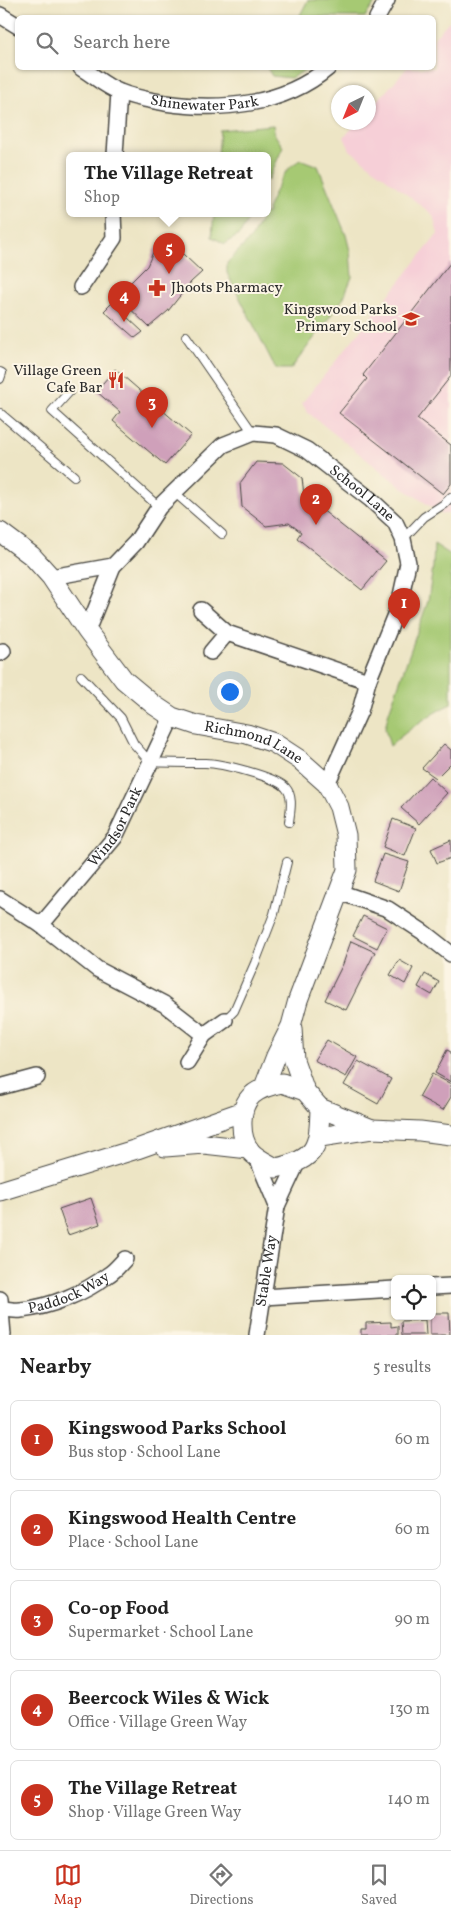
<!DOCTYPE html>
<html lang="en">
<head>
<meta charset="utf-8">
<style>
  :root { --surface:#fff; --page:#f2f2f2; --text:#222; --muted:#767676; --line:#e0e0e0; --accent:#c8321e }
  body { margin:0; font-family:Vollkorn,serif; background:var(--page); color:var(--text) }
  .controls { position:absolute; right:15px; bottom:15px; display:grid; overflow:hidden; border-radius:8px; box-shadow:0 1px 4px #0004 }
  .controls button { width:45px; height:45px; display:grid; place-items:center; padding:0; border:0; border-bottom:1px solid var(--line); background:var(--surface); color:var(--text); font:25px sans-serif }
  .compass { position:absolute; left:331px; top:85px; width:45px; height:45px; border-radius:50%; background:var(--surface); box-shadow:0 1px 4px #0004; rotate:223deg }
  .you { position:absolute; left:229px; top:691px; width:18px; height:18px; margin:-12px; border:4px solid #fff; border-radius:50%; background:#1a73e8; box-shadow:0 0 0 8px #1a73e833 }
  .badge { display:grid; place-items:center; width:32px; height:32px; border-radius:50%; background:var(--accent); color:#fff; font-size:16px; font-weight:700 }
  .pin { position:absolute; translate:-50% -41px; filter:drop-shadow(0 1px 2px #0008) }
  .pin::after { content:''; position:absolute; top:26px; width:18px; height:15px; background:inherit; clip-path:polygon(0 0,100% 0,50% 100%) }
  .popup { position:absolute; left:66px; top:152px; width:205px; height:65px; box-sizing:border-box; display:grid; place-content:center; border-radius:8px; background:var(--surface); filter:drop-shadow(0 1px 4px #0005); font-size:16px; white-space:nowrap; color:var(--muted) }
  .popup b { font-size:19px; color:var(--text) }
  .popup::after { content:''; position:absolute; left:50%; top:100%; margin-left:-10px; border:10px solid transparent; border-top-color:var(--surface) }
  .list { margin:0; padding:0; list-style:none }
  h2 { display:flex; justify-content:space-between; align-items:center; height:65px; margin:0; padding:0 20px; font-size:21px }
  h2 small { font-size:16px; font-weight:400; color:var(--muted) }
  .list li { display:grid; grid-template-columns:32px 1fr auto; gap:15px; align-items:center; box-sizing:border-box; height:80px; margin:0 10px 10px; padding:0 10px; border:1px solid var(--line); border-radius:8px }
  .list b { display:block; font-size:19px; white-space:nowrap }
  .list p { margin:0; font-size:16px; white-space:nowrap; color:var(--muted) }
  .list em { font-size:16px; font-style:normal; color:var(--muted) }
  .icon { flex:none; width:28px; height:28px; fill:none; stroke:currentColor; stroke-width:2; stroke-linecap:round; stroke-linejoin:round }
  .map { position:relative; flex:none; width:451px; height:1335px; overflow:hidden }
  .search { position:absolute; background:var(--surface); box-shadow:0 1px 4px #0004; left:15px; right:15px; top:15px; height:55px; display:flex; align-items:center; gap:12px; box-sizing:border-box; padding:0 18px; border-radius:8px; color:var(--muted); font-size:19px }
  .sheet { height:515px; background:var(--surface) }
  nav { display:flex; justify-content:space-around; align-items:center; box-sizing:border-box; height:70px; border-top:1px solid var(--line); background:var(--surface); font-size:14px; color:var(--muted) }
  nav a { display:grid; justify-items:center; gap:2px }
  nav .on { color:var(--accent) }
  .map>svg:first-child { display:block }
  .built { fill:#f6cfd7 }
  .green { fill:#a6c973; stroke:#687a4f }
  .building { fill:#cfa0ba }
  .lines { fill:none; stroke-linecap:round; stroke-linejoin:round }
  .service-casing { stroke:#484742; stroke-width:10 }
  .minor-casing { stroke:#484742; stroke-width:18 }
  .tertiary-casing { stroke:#484742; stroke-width:21 }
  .service { stroke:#fff; stroke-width:8 }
  .minor { stroke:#fff; stroke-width:15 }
  .tertiary { stroke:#fff; stroke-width:19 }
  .labels { text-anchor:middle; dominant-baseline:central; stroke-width:4; stroke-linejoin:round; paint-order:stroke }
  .street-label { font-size:15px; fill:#2b2b2b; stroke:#fcf5e5 }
  .poi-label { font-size:15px; fill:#2b2b2b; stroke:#fcf5e5; text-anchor:end }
</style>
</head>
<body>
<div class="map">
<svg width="451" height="1335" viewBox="0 0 451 1335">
  <rect width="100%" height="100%" fill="#fcf5e5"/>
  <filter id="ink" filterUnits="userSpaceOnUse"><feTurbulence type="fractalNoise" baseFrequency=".02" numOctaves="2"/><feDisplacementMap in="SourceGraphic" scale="10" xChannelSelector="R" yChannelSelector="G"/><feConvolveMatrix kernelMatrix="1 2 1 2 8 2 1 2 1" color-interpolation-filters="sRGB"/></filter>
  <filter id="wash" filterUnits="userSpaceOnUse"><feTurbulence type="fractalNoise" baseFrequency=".0096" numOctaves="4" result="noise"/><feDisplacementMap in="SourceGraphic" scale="20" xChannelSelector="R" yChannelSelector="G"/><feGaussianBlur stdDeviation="1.12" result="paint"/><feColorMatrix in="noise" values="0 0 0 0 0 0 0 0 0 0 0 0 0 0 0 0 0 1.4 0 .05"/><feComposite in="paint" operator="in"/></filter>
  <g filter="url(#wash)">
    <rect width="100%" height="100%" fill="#ede5c5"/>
    <path class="built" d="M 449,21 L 451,22 L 451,514 L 442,514 L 401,487 L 307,412 L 302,403 L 438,234 L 433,215 L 350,150 L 344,137 L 357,123 L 368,122 L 369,110 L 407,68 L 434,68 L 434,38 Z"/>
    <g class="green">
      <path d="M 308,0 L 377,0 L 365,17 L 299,17 Z"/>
      <path d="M 267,68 L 309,68 L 291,78 L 272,76 Z"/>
      <path d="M 273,125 L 275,135 L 283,147 L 268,181 L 268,155 L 218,155 L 220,130 Z"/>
      <path d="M 302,160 L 318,166 L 346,235 L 350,251 L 352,277 L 343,299 L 291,369 L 276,369 L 227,273 L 227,263 L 252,237 L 264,213 L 268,213 L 268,207 C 276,191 284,165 302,160 Z"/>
      <path d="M 214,213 L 252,213 L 240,234 L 225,244 L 212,237 Z"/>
      <path d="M 434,544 L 451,555 L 451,704 C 428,715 409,729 390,746 L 385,729 L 388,715 L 428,601 L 433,567 Z"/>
    </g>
    <g id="blocks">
      <g class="building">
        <path d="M 166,238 L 202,272 L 191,282 L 168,311 L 149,327 L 117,296 L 147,266 L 154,250 Z"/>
        <path d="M 451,262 L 451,376 L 417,419 L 451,445 L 451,484 L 443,494 L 339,413 L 367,379 L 363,375 Z"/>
        <path d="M 112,303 L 143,332 L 135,338 L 104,311 Z"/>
        <path d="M 115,369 L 191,435 L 165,465 L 113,421 L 120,412 L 96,391 Z"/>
        <path d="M 256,462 L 283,463 L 302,478 L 305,503 L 318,513 L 321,509 L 386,561 L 362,590 L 297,538 L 301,532 L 289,523 L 266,526 L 242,507 L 240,483 Z"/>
        <path d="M 444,744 L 451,750 L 451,763 L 436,778 L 422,768 Z"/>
        <path d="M 430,777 L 447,793 L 419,824 L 401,808 Z"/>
        <path d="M 393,819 L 416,828 L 405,856 L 383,847 Z"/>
        <path d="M 451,840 L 451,858 L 437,863 L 431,849 Z"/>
        <path d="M 383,854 L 409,862 L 399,891 L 373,881 Z"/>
        <path d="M 363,916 L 387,928 L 377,948 L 353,936 Z"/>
        <path d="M 351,941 L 375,952 L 346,1010 L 325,1000 L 343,964 Z"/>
        <path d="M 399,960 L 413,968 L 405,984 L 390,975 Z"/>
        <path d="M 425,974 L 439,982 L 432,995 L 418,987 Z"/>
        <path d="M 327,1040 L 357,1057 L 346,1077 L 314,1060 Z"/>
        <path d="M 447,1050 L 451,1052 L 451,1082 L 435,1073 Z"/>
        <path d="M 358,1061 L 391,1079 L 378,1104 L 344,1085 Z"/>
        <path d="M 432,1074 L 451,1084 L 451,1097 L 443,1110 L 419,1097 Z"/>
        <path d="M 91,1198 L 100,1224 L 68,1235 L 59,1209 Z"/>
        <path d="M 432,1313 L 449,1313 L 450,1335 L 430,1335 L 430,1316 L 432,1316 Z"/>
        <path d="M 425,1320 L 426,1335 L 402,1335 L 401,1321 Z"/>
        <path d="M 391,1322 L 391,1327 L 398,1326 L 398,1335 L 361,1335 L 361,1329 L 366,1329 L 366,1323 Z"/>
      </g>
    </g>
  </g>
  <g filter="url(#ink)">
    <use href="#blocks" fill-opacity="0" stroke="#484742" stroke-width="1"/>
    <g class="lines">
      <g class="service-casing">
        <g id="service">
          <path d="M 186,336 L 253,433"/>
          <path d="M 0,372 L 2,373 L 0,379"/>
          <path d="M 70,391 L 52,411 L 159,507"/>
          <path d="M 0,413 L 74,476"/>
          <path d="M 174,492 L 222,534"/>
          <path d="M 403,539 L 424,517 L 444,504 L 451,497"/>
          <path d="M 81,676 L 121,718 L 134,744 L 150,762 C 169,763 187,763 205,763 C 220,763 277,777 286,788 C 294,797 290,812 289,822"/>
          <path d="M 225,1020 L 234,1011 L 255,963 L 274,914 L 287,862"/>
        </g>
      </g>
      <g class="minor-casing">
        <g id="minor">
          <path d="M 0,15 L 18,26"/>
          <path d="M 377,18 L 387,0"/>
          <path id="s1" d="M 81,68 C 93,75 106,87 120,92 C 134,98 150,100 165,103 C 221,111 283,106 328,68"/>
          <path d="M 115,155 L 119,92"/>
          <path d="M 81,287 L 114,238 L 113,213"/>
          <path d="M 51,577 L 113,566"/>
          <path d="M 201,610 L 227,633 L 368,681"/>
          <path id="s2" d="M 87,631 L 113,566 L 136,542 L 159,507 L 223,445 L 253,433 L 276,435 L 307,450 L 370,499 L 395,522 L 403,539 L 408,563 L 399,605 L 368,681 L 360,711 L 327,784"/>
          <path d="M 211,652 L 227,633"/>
          <path d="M 0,653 L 3,651"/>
          <path d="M 339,892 L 388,909 L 423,932 L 451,954"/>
          <path d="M 0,899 L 41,925 L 97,969 L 164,1004 L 204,1035"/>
          <path id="s3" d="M 41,925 L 115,837 L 172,717"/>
          <path d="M 187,1062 L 204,1035 L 225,1020"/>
          <path d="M 0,1087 L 37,1077"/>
          <path d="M 257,1158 L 277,1206"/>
          <path d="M 432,1287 L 451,1286"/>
          <path d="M 263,1297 L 395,1289"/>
          <path d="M 0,1299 L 3,1335"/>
          <path id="s4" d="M 2,1309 C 8,1309 15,1311 21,1310 C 50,1307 85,1293 108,1275 C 115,1271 120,1264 125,1259"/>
          <path id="s5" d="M 257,1335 L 277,1206 L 297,1163"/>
        </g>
      </g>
      <g class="tertiary-casing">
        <g id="tertiary">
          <path id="s6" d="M 0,532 L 32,556 L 51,577 L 87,631 L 124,680 L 154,705 L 172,717 L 196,725 L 247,734 L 274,743 L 300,760 L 327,784 L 339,807 L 346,835 L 347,870 L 298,1000 L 291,1026 L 276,1056 L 264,1087"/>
          <path d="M 292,1028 L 294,1060 L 305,1091"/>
          <path d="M 282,1083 L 305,1091 L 320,1108 C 319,1147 317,1159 276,1168 C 267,1163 257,1159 250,1151 C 244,1143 242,1134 242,1125 C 241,1096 257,1088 282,1083 Z"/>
          <path d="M 320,1108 L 372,1129"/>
          <path d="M 320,1137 L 372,1129 L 420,1131 L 451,1135"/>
          <path d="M 165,1147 L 204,1144 L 249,1149"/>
          <path d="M 0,1191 L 137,1149 L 241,1112"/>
        </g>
      </g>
      <use href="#service" class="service"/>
      <use href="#minor" class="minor"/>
      <use href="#tertiary" class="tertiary"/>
    </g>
  </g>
  <defs>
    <g id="pharmacy-bare" transform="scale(1.35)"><path d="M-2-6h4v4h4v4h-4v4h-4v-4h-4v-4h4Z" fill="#c8321e" stroke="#fcf5e5" stroke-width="2.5" paint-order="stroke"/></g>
    <g id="school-bare" transform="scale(1.35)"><path d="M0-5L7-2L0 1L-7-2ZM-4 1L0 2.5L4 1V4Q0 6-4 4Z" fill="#c8321e" stroke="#fcf5e5" stroke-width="2.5" paint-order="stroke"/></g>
    <g id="restaurant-bare" transform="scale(1.35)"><path d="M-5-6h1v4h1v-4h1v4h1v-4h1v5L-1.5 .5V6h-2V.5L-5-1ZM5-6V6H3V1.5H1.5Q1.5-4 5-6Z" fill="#c8321e" stroke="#fcf5e5" stroke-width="2.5" paint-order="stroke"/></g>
  </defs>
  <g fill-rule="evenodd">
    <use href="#pharmacy-bare" x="157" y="288"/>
    <use href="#school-bare" x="411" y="319"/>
    <use href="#restaurant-bare" x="116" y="380"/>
  </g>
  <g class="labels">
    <g class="street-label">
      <text stroke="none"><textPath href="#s1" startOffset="132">Shinewater Park</textPath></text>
      <text stroke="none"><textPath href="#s2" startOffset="394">School Lane</textPath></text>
      <text stroke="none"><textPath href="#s6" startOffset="341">Richmond Lane</textPath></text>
      <text stroke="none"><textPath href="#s3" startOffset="124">Windsor Park</textPath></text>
      <text stroke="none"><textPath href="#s5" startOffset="65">Stable Way</textPath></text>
      <text stroke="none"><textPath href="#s4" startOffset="70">Paddock Way</textPath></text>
    </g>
    <g class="poi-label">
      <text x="171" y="288" text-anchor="start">Jhoots Pharmacy</text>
      <text x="397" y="310">Kingswood Parks<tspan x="397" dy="17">Primary School</tspan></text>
      <text x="102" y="371">Village Green<tspan x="102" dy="17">Cafe Bar</tspan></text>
    </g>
  </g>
</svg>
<div class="controls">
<button><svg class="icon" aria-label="locate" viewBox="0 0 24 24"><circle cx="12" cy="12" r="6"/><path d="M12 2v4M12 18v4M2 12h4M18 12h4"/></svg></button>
</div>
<svg class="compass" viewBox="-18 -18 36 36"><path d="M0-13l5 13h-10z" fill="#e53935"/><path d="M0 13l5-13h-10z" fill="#767676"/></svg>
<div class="you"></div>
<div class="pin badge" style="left:404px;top:629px">1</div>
<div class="pin badge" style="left:316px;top:525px">2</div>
<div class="pin badge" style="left:152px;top:428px">3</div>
<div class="pin badge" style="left:124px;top:322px">4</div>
<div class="pin badge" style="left:169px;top:274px">5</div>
<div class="popup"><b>The Village Retreat</b>Shop</div>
<div class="search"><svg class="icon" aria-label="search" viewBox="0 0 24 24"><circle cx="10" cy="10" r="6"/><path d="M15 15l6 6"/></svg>Search here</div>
</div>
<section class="sheet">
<h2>Nearby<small>5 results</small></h2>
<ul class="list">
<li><span class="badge">1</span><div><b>Kingswood Parks School</b><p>Bus stop · School Lane</p></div><em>60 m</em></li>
<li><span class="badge">2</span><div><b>Kingswood Health Centre</b><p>Place · School Lane</p></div><em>60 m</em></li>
<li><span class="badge">3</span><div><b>Co-op Food</b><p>Supermarket · School Lane</p></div><em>90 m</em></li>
<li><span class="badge">4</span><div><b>Beercock Wiles &amp; Wick</b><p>Office · Village Green Way</p></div><em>130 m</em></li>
<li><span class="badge">5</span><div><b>The Village Retreat</b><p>Shop · Village Green Way</p></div><em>140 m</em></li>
</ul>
</section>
<nav>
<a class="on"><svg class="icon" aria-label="map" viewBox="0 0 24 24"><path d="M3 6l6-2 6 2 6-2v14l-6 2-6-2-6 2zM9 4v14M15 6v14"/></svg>Map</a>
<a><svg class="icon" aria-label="directions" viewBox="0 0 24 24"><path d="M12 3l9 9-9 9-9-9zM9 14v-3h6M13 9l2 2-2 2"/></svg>Directions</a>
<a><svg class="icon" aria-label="saved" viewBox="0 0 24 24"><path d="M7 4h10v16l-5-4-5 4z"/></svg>Saved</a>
</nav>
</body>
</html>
